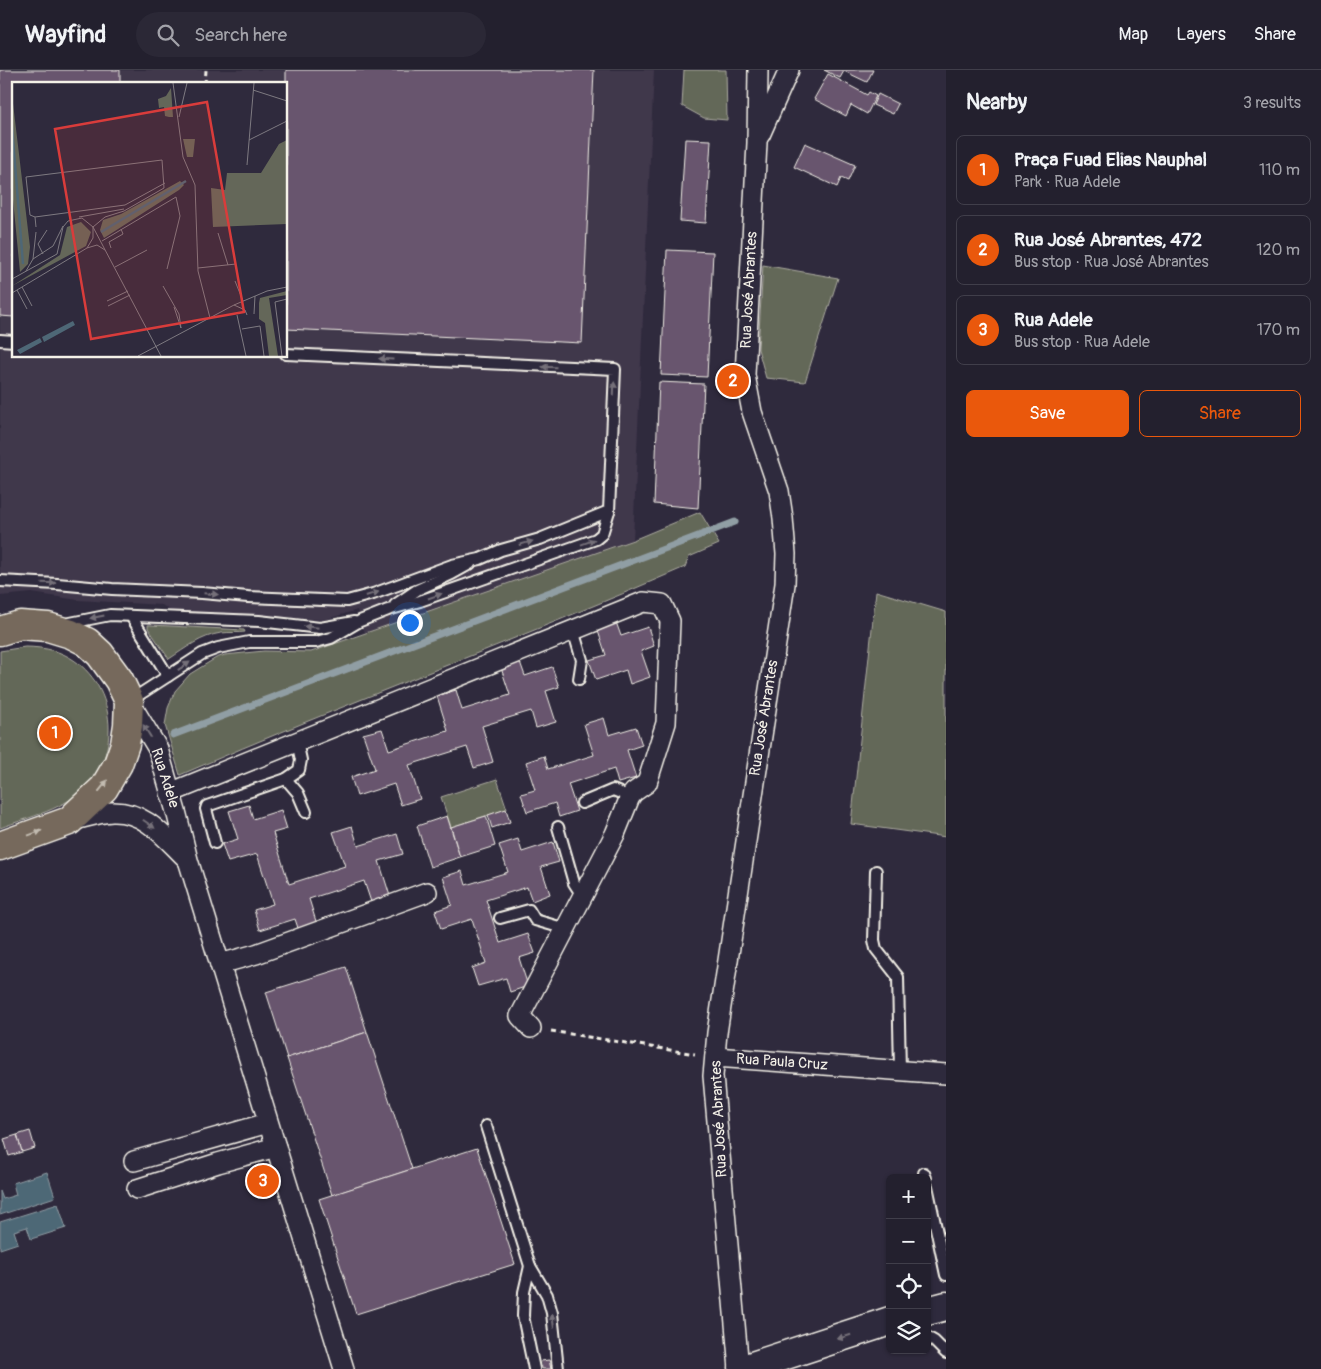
<!DOCTYPE html>
<html lang="en">
<head>
<meta charset="utf-8">
<style>
  :root { --surface:#23202e; --page:#2b2836; --text:#f1f3f6; --muted:#a3a3aa; --line:#403e4a; --accent:#ea580c }
  body { margin:0; font-family:Pangolin,sans-serif; background:var(--page); color:var(--text) }
  .controls { position:absolute; right:15px; bottom:15px; display:grid; overflow:hidden; border-radius:8px; box-shadow:0 1px 4px #0004 }
  .controls button { width:45px; height:45px; display:grid; place-items:center; padding:0; border:0; border-bottom:1px solid var(--line); background:var(--surface); color:var(--text); font:25px sans-serif }
  .you { position:absolute; left:409px; top:552px; width:18px; height:18px; margin:-12px; border:4px solid #fff; border-radius:50%; background:#1a73e8; box-shadow:0 0 0 8px #1a73e833 }
  .badge { display:grid; place-items:center; width:32px; height:32px; border-radius:50%; background:var(--accent); color:#fff; font-size:16px; font-weight:700 }
  .pin { position:absolute; translate:-50% -50%; border:2px solid #fff; box-shadow:0 1px 5px #0006 }
  .list { margin:0; padding:0; list-style:none }
  h2 { display:flex; justify-content:space-between; align-items:center; height:65px; margin:0; padding:0 20px; font-size:21px }
  h2 small { font-size:16px; font-weight:400; color:var(--muted) }
  .list li { display:grid; grid-template-columns:32px 1fr auto; gap:15px; align-items:center; box-sizing:border-box; height:70px; margin:0 10px 10px; padding:0 10px; border:1px solid var(--line); border-radius:8px }
  .list b { display:block; font-size:19px; white-space:nowrap }
  .list p { margin:0; font-size:16px; white-space:nowrap; color:var(--muted) }
  .list em { font-size:16px; font-style:normal; color:var(--muted) }
  .actions { display:flex; gap:10px; padding:15px 20px }
  .actions a { flex:1; padding:11px 0; border:1px solid var(--accent); border-radius:8px; text-align:center; font-size:18px; color:var(--accent) }
  .actions .main { background:var(--accent); color:#fff }
  .icon { flex:none; width:28px; height:28px; fill:none; stroke:currentColor; stroke-width:2; stroke-linecap:round; stroke-linejoin:round }
  .map { position:relative; flex:none; width:946px; height:1299px; overflow:hidden }
  header { display:flex; align-items:center; gap:30px; box-sizing:border-box; height:70px; padding:0 25px; background:var(--surface); border-bottom:1px solid var(--line) }
  header strong { font-size:24px }
  nav { display:flex; gap:28px; margin-inline-start:auto; font-size:18px }
  .search { width:350px; height:45px; background:var(--page); display:flex; align-items:center; gap:12px; box-sizing:border-box; padding:0 18px; border-radius:28px; color:var(--muted); font-size:19px }
  main { display:flex }
  aside { flex:1; background:var(--surface) }
  .map>svg:first-child { display:block }
  .built { fill:#40374c; fill-rule:evenodd }
  .green { fill:#646759; stroke:#acaca0 }
  .water { fill:#4e6776; stroke:#909ea4 }
  .lines { fill:none; stroke-linecap:round; stroke-linejoin:round }
  .stream { stroke:#909ea4; stroke-width:7 }
  .building { fill:#67556e; stroke:#f4f1e8 }
  .lane-casing { stroke:#f4f1e8; stroke-width:14 }
  .street-casing { stroke:#f4f1e8; stroke-width:22 }
  .secondary-casing { stroke:#f4f1e8; stroke-width:31 }
  .highway-casing { stroke:#f4f1e8; stroke-width:31 }
  .path { stroke:#f4f1e8; stroke-width:3; stroke-dasharray:5 4; stroke-linecap:butt }
  .lane { stroke:#2f2a3d; stroke-width:10 }
  .street { stroke:#2f2a3d; stroke-width:19 }
  .secondary { stroke:#2f2a3d; stroke-width:28 }
  .highway { stroke:#76695c; stroke-width:28 }
  .oneway { fill:#747079 }
  .oneway2 { fill:#c2bbb0 }
  .labels { text-anchor:middle; dominant-baseline:central; stroke-width:4; stroke-linejoin:round; paint-order:stroke }
  .street-label { font-size:15px; fill:#f4f1e8; stroke:#2f2a3d }
  .inset-river { fill:none; stroke:#4e6776; stroke-width:2.5 }
  .inset-road { fill:none; stroke:#7e7a81; stroke-width:1 }
  .view { fill:#d93c3b; fill-opacity:0.15; stroke:#d93c3b; stroke-width:2.5 }
  .inset-edge { fill:none; stroke:#f4f1e8; stroke-width:2.5 }
</style>
</head>
<body>
<header>
<strong>Wayfind</strong>
<div class="search"><svg class="icon" aria-label="search" viewBox="0 0 24 24"><circle cx="10" cy="10" r="6"/><path d="M15 15l6 6"/></svg>Search here</div>
<nav><a>Map</a><a>Layers</a><a>Share</a></nav>
</header>
<main>
<div class="map">
<svg width="946" height="1299" viewBox="0 0 946 1299">
  <rect width="100%" height="100%" fill="#2f2a3d"/>
  <filter id="ink" filterUnits="userSpaceOnUse"><feTurbulence type="fractalNoise" baseFrequency=".02" numOctaves="2"/><feDisplacementMap in="SourceGraphic" scale="10" xChannelSelector="R" yChannelSelector="G"/><feConvolveMatrix kernelMatrix="1 2 1 2 8 2 1 2 1" color-interpolation-filters="sRGB"/></filter>
  <g filter="url(#ink)">
    <path class="built" d="M 0,0 L 654,0 L 633,470 L 365,563 L 357,540 L 324,550 L 173,542 L 162,535 L 78,530 L 32,523 L 0,526 ZM 14,14 L 286,14 L 286,286 L 14,286 Z"/>
    <g class="green">
      <path d="M 684,0 L 726,0 L 727,50 L 704,48 L 682,36 Z"/>
      <path d="M 763,195 L 838,208 L 805,312 L 766,308 L 758,279 Z"/>
      <path d="M 700,442 L 719,474 L 689,487 L 685,497 C 518,570 347,632 180,705 L 165,655 L 168,638 L 175,621 L 190,604 L 216,588 L 225,585 L 264,581 L 311,582 L 633,470 Z"/>
      <path d="M 876,521 L 946,542 L 946,767 L 851,754 Z"/>
      <path d="M 151,555 L 244,560 L 245,562 C 238,563 229,562 221,563 C 201,566 186,578 169,589 L 148,558 L 148,555 Z"/>
      <path d="M 25,577 C 34,577 45,578 55,581 C 111,599 126,673 88,715 C 66,739 29,747 0,758 L 0,581 Z"/>
      <path d="M 497,709 L 507,739 L 451,757 L 441,727 Z"/>
    </g>
    <g class="water">
      <path d="M 47,1102 L 55,1127 L 0,1145 L 0,1121 L 3,1129 L 16,1125 L 13,1113 Z"/>
      <path d="M 58,1134 L 66,1158 L 31,1169 L 27,1157 L 14,1161 L 18,1173 L 0,1179 L 0,1152 Z"/>
    </g>
    <g class="lines">
      <path class="stream" d="M 173,665 L 735,452"/>
    </g>
    <g class="building">
      <path d="M 0,0 L 120,0 L 120,14 L 14,14 L 14,247 L 0,246 Z"/>
      <path d="M 594,0 L 582,273 L 286,259 L 286,0 Z"/>
      <path d="M 824,0 L 873,0 L 867,12 L 844,1 L 840,8 Z"/>
      <path d="M 828,4 L 867,25 L 869,22 L 876,26 L 867,44 L 851,35 L 846,46 L 814,29 Z"/>
      <path d="M 878,24 L 898,34 L 893,44 L 873,35 Z"/>
      <path d="M 685,69 L 711,70 L 706,153 L 680,151 Z"/>
      <path d="M 805,73 L 855,95 L 848,111 L 841,108 L 837,117 L 794,97 Z"/>
      <path d="M 667,180 L 713,182 L 707,307 L 661,305 Z"/>
      <path d="M 659,312 L 704,314 L 698,438 L 654,434 Z"/>
      <path d="M 616,552 L 621,566 L 648,557 L 654,576 L 641,581 L 650,607 L 630,614 L 626,600 L 596,610 L 589,590 L 606,585 L 597,558 Z"/>
      <path d="M 520,592 L 525,606 L 552,597 L 559,617 L 546,621 L 556,652 L 536,658 L 531,641 L 482,656 L 493,692 L 474,698 L 467,677 L 409,695 L 420,729 L 401,735 L 394,714 L 357,726 L 351,707 L 375,699 L 363,664 L 382,659 L 389,680 L 448,661 L 437,626 L 456,620 L 462,640 L 510,625 L 501,598 Z"/>
      <path d="M 604,648 L 609,665 L 636,657 L 642,675 L 627,680 L 636,708 L 618,713 L 614,699 L 568,714 L 577,741 L 559,747 L 555,733 L 527,742 L 521,724 L 535,720 L 526,692 L 544,686 L 548,699 L 594,685 L 584,654 Z"/>
      <path d="M 249,735 L 253,749 L 281,740 L 287,759 L 273,763 L 289,814 L 345,796 L 333,762 L 352,756 L 358,776 L 397,764 L 403,784 L 379,791 L 390,826 L 371,832 L 364,811 L 309,829 L 319,861 L 301,867 L 295,849 L 260,860 L 254,840 L 273,834 L 257,784 L 228,792 L 222,774 L 238,769 L 229,741 Z"/>
      <path d="M 506,739 L 510,752 L 492,758 L 488,745 Z"/>
      <path d="M 447,746 L 460,787 L 430,797 L 417,756 Z"/>
      <path d="M 486,746 L 495,776 L 460,787 L 451,757 Z"/>
      <path d="M 518,769 L 522,782 L 553,772 L 559,792 L 541,797 L 550,824 L 532,831 L 527,817 L 486,830 L 500,873 L 528,864 L 535,883 L 519,888 L 528,916 L 510,922 L 506,908 L 478,916 L 472,898 L 486,893 L 472,849 L 441,859 L 435,841 L 452,835 L 443,807 L 462,801 L 466,815 L 508,802 L 499,775 Z"/>
      <path d="M 346,897 L 367,962 L 287,988 L 266,922 Z"/>
      <path d="M 367,962 L 412,1099 L 332,1125 L 287,988 Z"/>
      <path d="M 30,1061 L 35,1078 L 22,1082 L 17,1065 Z"/>
      <path d="M 17,1065 L 22,1082 L 9,1086 L 4,1069 Z"/>
      <path d="M 477,1078 L 515,1194 L 356,1244 L 319,1129 Z"/>
      <path d="M 549,1290 L 551,1299 L 542,1299 L 541,1291 Z"/>
    </g>
    <g class="lines">
      <g class="lane-casing">
        <g id="lane">
          <path d="M 0,270 L 14,271"/>
          <path d="M 0,511 L 57,514 L 112,519 L 202,523 L 248,527 L 347,531 L 373,524 L 452,495 L 480,489 L 501,480 L 540,469 L 609,441"/>
          <path d="M 395,535 L 417,520 L 452,504 L 470,494"/>
          <path d="M 131,546 L 168,606"/>
          <path d="M 65,554 L 110,545 L 259,551 L 320,558 L 354,552"/>
          <path d="M 573,560 L 582,590 L 579,609"/>
          <path d="M 131,630 L 202,584 L 218,578 L 249,572 L 316,572 L 331,568 L 360,551 L 388,540 L 420,531 L 596,469 L 602,464 L 609,441 L 615,299 L 286,284"/>
          <path d="M 286,709 L 298,723 L 306,742"/>
          <path d="M 582,733 L 613,720 L 630,727"/>
          <path d="M 558,757 L 574,813 L 583,827"/>
          <path d="M 215,773 L 206,739 L 207,736 L 286,709 L 299,700 L 301,690 L 297,672"/>
          <path d="M 876,801 L 874,870 L 876,879 L 898,907 L 900,1000"/>
          <path d="M 500,848 L 529,840 L 535,850 L 566,859"/>
          <path d="M 486,1056 L 530,1196 L 547,1225 L 552,1243 L 558,1299"/>
          <path d="M 924,1103 L 926,1108"/>
          <path d="M 927,1116 L 946,1205"/>
          <path d="M 530,1196 L 524,1222 L 523,1246 L 534,1299"/>
          <path d="M 927,1267 L 934,1271 L 946,1283"/>
        </g>
      </g>
      <g class="street-casing">
        <g id="street">
          <path d="M 760,65 L 789,0"/>
          <path d="M 129,631 L 158,679 L 177,745 L 188,790 L 344,1299"/>
          <path d="M 170,723 L 643,532 L 662,534 L 670,551 L 666,653 L 647,713 L 634,722 L 630,727 L 615,764 L 520,946 L 531,958"/>
          <path d="M 70,751 C 84,748 98,743 112,742 C 146,741 165,768 187,789"/>
          <path d="M 220,894 L 256,884 L 427,822"/>
          <path d="M 715,987 L 946,1004"/>
          <path d="M 134,1091 L 268,1053"/>
          <path d="M 137,1119 L 218,1093 L 276,1077"/>
          <path d="M 739,1299 L 713,1006 L 717,963 L 785,514 L 786,484 L 783,448 L 779,421 L 752,342 L 745,305 L 757,73 L 758,0"/>
        </g>
      </g>
      <g class="secondary-casing">
        <g id="secondary">
          <path d="M 927,1241 L 946,1236"/>
          <path d="M 743,1299 L 890,1251"/>
        </g>
      </g>
      <g class="highway-casing">
        <path id="highway" d="M 0,561 L 20,555 L 48,557 L 71,564 L 87,572 L 100,584 L 119,610 L 129,631 L 128,655 L 125,674 L 118,694 L 104,718 L 69,751 L 0,776"/>
      </g>
      <g class="path">
        <path d="M 205,14 L 206,0"/>
        <path d="M 551,961 L 695,984"/>
      </g>
      <use href="#lane" class="lane"/>
      <use href="#street" class="street"/>
      <use href="#secondary" class="secondary"/>
      <use href="#highway" class="highway"/>
    </g>
    <defs><path id="oneway-solid" d="M-6-.8H1V-3.2L6.5 0L1 3.2V.8H-6Z" transform="scale(1.25)"/></defs>
    <g class="oneway">
      <use href="#oneway-solid" transform="translate(386 289) rotate(-177)"/>
      <use href="#oneway-solid" transform="translate(549 297) rotate(-178)"/>
      <use href="#oneway-solid" transform="translate(614 319) rotate(-88)"/>
      <use href="#oneway-solid" transform="translate(588 472) rotate(-20)"/>
      <use href="#oneway-solid" transform="translate(526 473) rotate(-16)"/>
      <use href="#oneway-solid" transform="translate(49 513) rotate(2)"/>
      <use href="#oneway-solid" transform="translate(211 524) rotate(5)"/>
      <use href="#oneway-solid" transform="translate(372 524) rotate(-17)"/>
      <use href="#oneway-solid" transform="translate(435 526) rotate(-19)"/>
      <use href="#oneway-solid" transform="translate(97 547) rotate(169)"/>
      <use href="#oneway-solid" transform="translate(311 557) rotate(-174)"/>
      <use href="#oneway-solid" transform="translate(184 596) rotate(-34)"/>
      <use href="#oneway-solid" transform="translate(147 661) rotate(-122)"/>
      <use href="#oneway-solid" transform="translate(149 754) rotate(35)"/>
      <use href="#oneway-solid" transform="translate(553 1251) rotate(-98)"/>
      <use href="#oneway-solid" transform="translate(844 1267) rotate(162)"/>
    </g>
    <g class="oneway2">
      <use href="#oneway-solid" transform="translate(103 716) rotate(-52)"/>
      <use href="#oneway-solid" transform="translate(35 763) rotate(-20)"/>
    </g>
  </g>
  <g class="labels">
    <g class="street-label">
      <text transform="translate(749 220) rotate(-87)">Rua José Abrantes</text>
      <text transform="translate(764 648) rotate(-81)">Rua José Abrantes</text>
      <text transform="translate(165 708) rotate(72)">Rua Adele</text>
      <text transform="translate(782 992) rotate(4)">Rua Paula Cruz</text>
      <text transform="translate(719 1049) rotate(-93)">Rua José Abrantes</text>
    </g>
  </g>
  <g transform="translate(12 12)">
    <rect width="275" height="275" fill="#2f2a3d"/>
    <path d="M 159,6 L 161,35 L 157,35 L 153,34 L 152,25 L 147,26 L 146,17 L 154,14 ZM 0,13 L 18,165 L 16,182 L 8,190 L 0,107 ZM 171,57 L 183,57 L 181,75 L 175,75 ZM 275,58 L 275,142 L 201,145 L 199,106 L 213,108 L 215,91 L 249,91 L 267,62 ZM 168,99 L 172,103 L 167,108 L 92,156 L 88,148 L 91,138 L 109,132 ZM 69,140 L 79,150 L 74,164 L 0,204 L 48,173 L 55,145 ZM 275,209 L 275,213 L 257,216 L 266,274 L 257,274 L 253,241 L 247,237 L 247,221 L 248,216 Z" fill="#646759"/>
    <path d="M 61,239 L 63,243 L 32,260 L 30,255 ZM 28,256 L 30,260 L 8,272 L 5,268 Z" fill="#4e6776"/>
    <path class="inset-river" d="M 0,45 L 11,182M 89,150 L 174,99"/>
    <path class="inset-road" d="M 161,1 L 171,75 L 183,103 L 186,189 L 198,236M 241,8 L 275,19M 167,35 L 175,1M 237,58 L 275,39M 235,83 L 242,1M 23,135 L 113,123 L 153,101M 67,135 L 112,127M 24,145 L 23,135 L 18,133 L 14,95 L 150,78 L 152,106 L 112,129 L 93,135 L 81,145 L 149,274M 206,151 L 216,183M 90,159 L 164,115 L 168,134 L 155,187M 75,166 L 85,163 L 93,168M 99,166 L 97,160 L 111,152 L 109,147M 31,172 L 26,162 L 35,148M 21,177 L 24,150M 103,185 L 135,168M 186,186 L 224,182M 14,189 L 21,177 L 41,164 L 51,144M 0,197 L 45,172 L 51,145 L 56,139 L 70,136 L 81,145 L 81,156 L 75,166 L 0,211M 223,199 L 231,219M 151,204 L 167,232 L 169,246M 10,205 L 20,224M 5,208 L 15,227M 95,219 L 116,209M 222,223 L 233,228 L 235,233M 96,224 L 118,213M 162,225 L 169,246M 242,232 L 243,214M 225,233 L 234,274M 230,247 L 248,244 L 252,274M 126,274 L 222,223 L 255,209 L 275,205M 270,274 L 263,220 L 275,217"/>
    <path class="view" d="M 195,20 L 232,230 L 79,257 L 43,47 Z"/>
    <rect width="275" height="275" class="inset-edge"/>
  </g>
</svg>
<div class="controls">
<button>+</button>
<button>−</button>
<button><svg class="icon" aria-label="locate" viewBox="0 0 24 24"><circle cx="12" cy="12" r="6"/><path d="M12 2v4M12 18v4M2 12h4M18 12h4"/></svg></button>
<button><svg class="icon" aria-label="layers" viewBox="0 0 24 24"><path d="M12 4l9 5-9 5-9-5zM3 14l9 5 9-5"/></svg></button>
</div>
<div class="you"></div>
<div class="pin badge" style="left:55px;top:663px">1</div>
<div class="pin badge" style="left:733px;top:311px">2</div>
<div class="pin badge" style="left:263px;top:1111px">3</div>
</div>
<aside>
<h2>Nearby<small>3 results</small></h2>
<ul class="list">
<li><span class="badge">1</span><div><b>Praça Fuad Elias Nauphal</b><p>Park · Rua Adele</p></div><em>110 m</em></li>
<li><span class="badge">2</span><div><b>Rua José Abrantes, 472</b><p>Bus stop · Rua José Abrantes</p></div><em>120 m</em></li>
<li><span class="badge">3</span><div><b>Rua Adele</b><p>Bus stop · Rua Adele</p></div><em>170 m</em></li>
</ul>
<div class="actions"><a class="main">Save</a><a>Share</a></div>
</aside>
</main>
</body>
</html>
